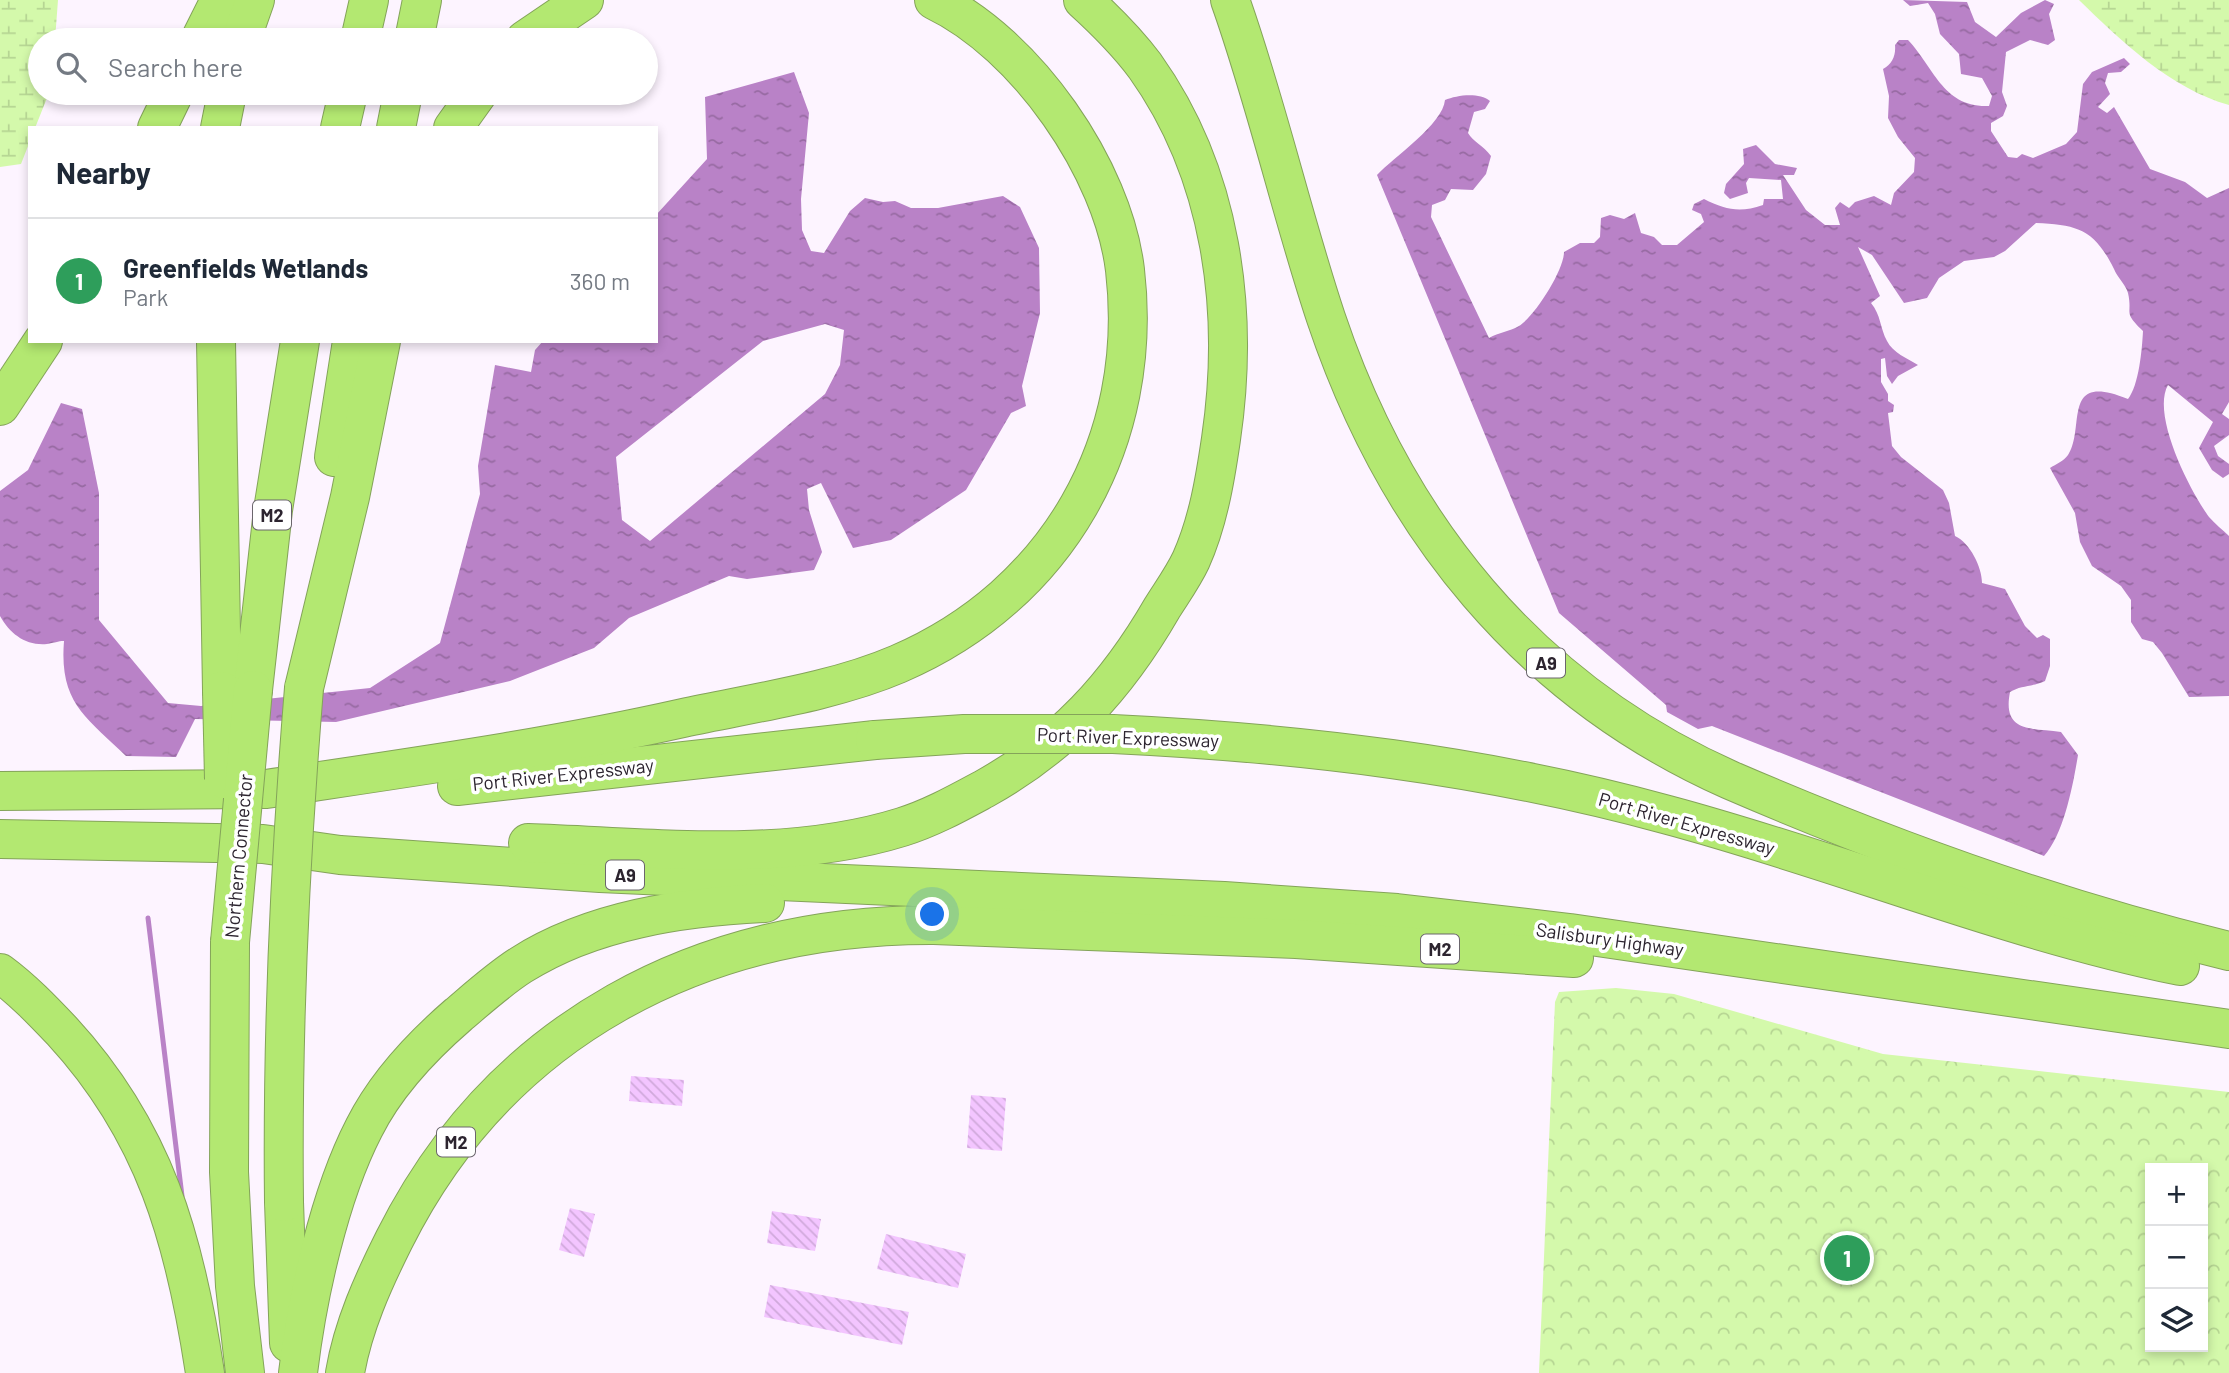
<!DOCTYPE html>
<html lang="en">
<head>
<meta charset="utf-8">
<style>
  :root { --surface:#fff; --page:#f2f2f3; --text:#1f2937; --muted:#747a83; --line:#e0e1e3; --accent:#638e1e }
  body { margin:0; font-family:Barlow,sans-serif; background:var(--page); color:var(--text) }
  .controls { position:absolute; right:21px; bottom:21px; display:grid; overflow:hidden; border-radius:0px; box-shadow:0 4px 10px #0003 }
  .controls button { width:63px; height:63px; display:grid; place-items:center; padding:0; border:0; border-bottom:2px solid var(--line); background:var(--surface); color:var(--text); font:35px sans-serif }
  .you { position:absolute; left:933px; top:915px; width:24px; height:24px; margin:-18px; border:5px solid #fff; border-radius:50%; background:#1a73e8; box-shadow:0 0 0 10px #1a73e833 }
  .badge { display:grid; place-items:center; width:46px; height:46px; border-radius:50%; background:var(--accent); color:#fff; font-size:23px; font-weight:700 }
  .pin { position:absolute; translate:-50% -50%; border:4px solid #fff; box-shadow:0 2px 7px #0006 }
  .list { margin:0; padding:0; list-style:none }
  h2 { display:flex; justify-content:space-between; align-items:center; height:91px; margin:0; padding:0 28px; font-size:30px }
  h2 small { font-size:23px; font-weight:400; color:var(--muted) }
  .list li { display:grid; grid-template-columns:46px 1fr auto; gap:21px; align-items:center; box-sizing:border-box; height:126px; padding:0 28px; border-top:2px solid var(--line) }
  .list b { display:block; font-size:26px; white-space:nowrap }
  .list p { margin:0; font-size:23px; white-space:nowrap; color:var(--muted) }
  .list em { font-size:23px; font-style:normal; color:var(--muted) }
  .icon { flex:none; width:38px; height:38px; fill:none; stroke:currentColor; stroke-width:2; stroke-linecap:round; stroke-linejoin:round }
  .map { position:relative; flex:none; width:2229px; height:1373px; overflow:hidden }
  .search { position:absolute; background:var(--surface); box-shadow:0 4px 10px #0003; left:28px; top:28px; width:630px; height:77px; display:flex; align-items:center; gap:18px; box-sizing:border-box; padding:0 24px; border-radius:38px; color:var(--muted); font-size:26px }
  .panel { position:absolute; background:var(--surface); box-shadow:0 4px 10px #0003; left:28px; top:126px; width:630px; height:217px; border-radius:0px }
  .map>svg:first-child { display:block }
  .wetland { fill:url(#wetland-marsh) }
  .park { fill:url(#park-crowns); fill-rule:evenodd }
  .water { fill:url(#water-ripples); fill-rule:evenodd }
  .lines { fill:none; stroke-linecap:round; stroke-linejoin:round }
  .stream { stroke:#b982c7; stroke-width:5 }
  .building { fill:url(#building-back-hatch) }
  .highway-casing { stroke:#84a35a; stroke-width:40 }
  .highway { stroke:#b3e871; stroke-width:38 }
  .highway-bridge-casing { stroke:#84a35a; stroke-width:40; stroke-linecap:butt }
  .highway-bridge { stroke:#b3e871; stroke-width:38 }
  .labels { text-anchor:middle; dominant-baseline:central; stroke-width:7; stroke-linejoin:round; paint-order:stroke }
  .shield { fill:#fff; stroke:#6b666d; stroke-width:2 }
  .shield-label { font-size:18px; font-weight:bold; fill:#2c242f }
  .street-label { font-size:19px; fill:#2c242f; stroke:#fff }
</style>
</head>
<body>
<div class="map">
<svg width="2229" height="1373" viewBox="0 0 2229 1373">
  <defs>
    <pattern id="wetland-marsh" width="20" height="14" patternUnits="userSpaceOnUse" patternTransform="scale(1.75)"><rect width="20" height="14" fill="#d4f9ab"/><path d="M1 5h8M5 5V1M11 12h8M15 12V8" fill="none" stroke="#b6d593"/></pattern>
    <pattern id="park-crowns" width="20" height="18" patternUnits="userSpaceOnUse" patternTransform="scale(1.75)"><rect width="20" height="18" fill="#d4f9ab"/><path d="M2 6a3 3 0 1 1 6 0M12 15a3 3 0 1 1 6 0" fill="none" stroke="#b6d593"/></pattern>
    <pattern id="water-ripples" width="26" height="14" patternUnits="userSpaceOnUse" patternTransform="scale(1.75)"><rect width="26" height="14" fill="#b982c7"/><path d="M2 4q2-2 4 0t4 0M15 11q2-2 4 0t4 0" fill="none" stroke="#976aa2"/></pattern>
    <pattern id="building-back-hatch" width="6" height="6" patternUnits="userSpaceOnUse" patternTransform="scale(1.75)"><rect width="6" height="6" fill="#f3c5ff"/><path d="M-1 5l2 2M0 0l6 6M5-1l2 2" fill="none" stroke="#d0a9db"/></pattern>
  </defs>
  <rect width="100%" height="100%" fill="#fdf4ff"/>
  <g class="wetland">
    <path d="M 0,0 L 58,0 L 55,40 L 40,40 L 40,93 L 49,93 L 35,128 L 30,128 L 30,141 L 21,164 L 0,167 Z"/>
    <path d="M 2079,0 L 2229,0 L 2229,105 C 2171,89 2121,41 2079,0 Z"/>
  </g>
  <path class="park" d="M 1616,988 L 1674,994 L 1883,1054 L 2229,1092 L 2229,1373 L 1539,1373 L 1555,1002 L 1559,992 ZM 2150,1168 L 2203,1168 L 2203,1347 L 2150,1347 Z"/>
  <g class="water">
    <path d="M 1903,0 L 1967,2 L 1975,22 L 1996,37 L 2021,13 L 2045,0 L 2054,4 L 2049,14 L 2055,40 L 2048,45 L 2030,40 L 2006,52 L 2002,92 L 2007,106 L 2003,116 L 1991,123 L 1991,131 L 2008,157 L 2017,158 L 2022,154 L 2033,158 L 2066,144 L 2077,132 L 2083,84 L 2092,72 L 2124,58 L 2130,64 L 2121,72 L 2108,73 L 2105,83 L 2110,94 L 2098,107 L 2107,113 L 2114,107 L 2150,169 L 2185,182 L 2207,198 L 2229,188 L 2229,402 L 2222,414 L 2229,419 L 2229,435 L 2214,446 L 2218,456 L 2229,464 L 2229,474 L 2223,478 L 2212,470 L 2199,448 L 2213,422 L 2168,385 C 2151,415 2190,491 2209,517 C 2215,524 2223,530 2229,536 L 2229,696 L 2189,697 L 2162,653 L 2153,642 L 2142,639 L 2131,622 L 2131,600 L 2121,586 L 2092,566 L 2080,542 L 2075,513 L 2050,468 C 2056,464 2064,461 2068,455 C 2086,428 2060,371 2128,399 C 2139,385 2142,350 2143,331 C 2122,311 2133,315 2128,293 C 2126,285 2117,277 2114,269 C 2094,229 2078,225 2036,223 L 2005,251 L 1994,257 L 1964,261 L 1939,278 L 1927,298 L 1904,303 L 1872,255 L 1858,247 L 1880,296 L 1871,303 C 1881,315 1880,328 1887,341 C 1893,353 1907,358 1918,365 L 1898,376 L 1892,384 L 1887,376 L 1885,358 L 1881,359 L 1881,382 L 1888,394 L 1888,401 L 1894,405 L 1893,412 L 1888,413 L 1892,446 L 1901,457 L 1943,490 L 1949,503 L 1955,536 C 1970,543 1982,567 1982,583 L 2005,589 L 2025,626 L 2037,638 L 2043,635 L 2050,639 L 2050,666 L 2045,681 C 2032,687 2021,685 2010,692 C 2002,733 2031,728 2061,732 L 2078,755 C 2073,785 2064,834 2044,856 L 1712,726 L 1698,729 L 1667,712 L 1666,705 L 1559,613 L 1377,175 C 1394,157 1443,124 1445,100 C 1457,95 1479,92 1490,101 L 1485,109 L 1474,112 L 1468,133 C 1473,142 1483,145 1491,156 L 1486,174 L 1473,190 L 1451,189 L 1445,200 L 1432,205 L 1431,217 L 1489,338 C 1499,332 1509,332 1519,326 C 1535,316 1564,270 1564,252 L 1580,243 L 1594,243 L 1600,237 L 1601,218 L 1610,215 L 1624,219 L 1635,213 L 1641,233 L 1654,237 L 1662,245 L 1677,245 L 1704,222 L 1701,214 L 1692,210 L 1694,204 L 1704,199 C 1726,210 1740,213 1763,205 L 1764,199 L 1783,199 L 1781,180 L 1749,178 L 1746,183 L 1748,193 L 1730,199 L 1724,193 L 1726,184 L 1744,164 L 1743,149 L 1756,145 L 1775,164 L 1797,168 L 1794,175 L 1783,175 L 1806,210 L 1825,225 L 1840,225 L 1835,208 L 1840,202 L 1849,208 L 1855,202 L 1874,196 L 1891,205 L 1894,193 L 1914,172 L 1915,158 L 1898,137 L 1888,118 L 1889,96 L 1883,69 C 1892,64 1896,56 1895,45 L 1899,40 L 1908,40 C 1934,67 1943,108 1989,106 L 1992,96 L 1982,78 L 1961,74 L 1959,54 L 1940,34 L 1935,14 L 1928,3 L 1910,6 Z"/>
    <path d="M 794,72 L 809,113 L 801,199 L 802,230 L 811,251 L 824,253 L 850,211 L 865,198 L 883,202 L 895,201 L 911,208 L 938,208 L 1003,196 L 1020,207 L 1039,248 L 1040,313 L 1022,386 L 1026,406 L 1011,413 L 966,490 L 891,540 L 853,548 L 821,483 L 807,489 L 809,510 L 822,552 L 814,570 L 747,579 L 729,576 L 629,618 L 594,648 L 510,681 L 336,722 L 195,719 L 176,757 L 126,756 C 86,717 59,703 64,641 C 58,641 54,643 47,644 C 26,646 10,634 0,616 L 0,491 L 28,470 L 61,403 L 82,409 L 99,493 L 99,620 L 168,703 L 201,706 L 370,688 L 440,643 L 480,494 L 478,466 L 495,365 L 531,372 L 535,350 L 543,341 L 656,341 L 656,215 L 707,159 L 705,97 ZM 825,324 L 844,330 L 840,365 L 825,394 L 650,541 L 622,520 L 616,457 L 763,341 Z"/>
  </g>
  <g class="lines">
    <path class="stream" d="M 148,918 L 182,1196"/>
  </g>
  <g class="building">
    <path d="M 631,1076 L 684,1080 L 682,1106 L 629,1101 Z"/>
    <path d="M 971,1095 L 1006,1098 L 1002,1151 L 967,1148 Z"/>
    <path d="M 570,1208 L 595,1214 L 584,1257 L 559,1250 Z"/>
    <path d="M 772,1211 L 821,1219 L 815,1251 L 767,1243 Z"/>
    <path d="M 886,1234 L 966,1254 L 958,1288 L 877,1269 Z"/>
    <path d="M 770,1285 L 909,1312 L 902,1345 L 764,1317 Z"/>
  </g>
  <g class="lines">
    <g class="highway-casing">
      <g id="highway">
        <path d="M 1230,0 C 1267,104 1291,213 1326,318 C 1396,526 1528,690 1730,780 C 1892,850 2058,910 2229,951"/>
        <path d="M 200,40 L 220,0"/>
        <path d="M 241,40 L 255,0"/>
        <path d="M 360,40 L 369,0"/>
        <path d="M 414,40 L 422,0"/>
        <path d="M 525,40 L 584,0"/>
        <path d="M 157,128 L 174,93"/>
        <path d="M 220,128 L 227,93"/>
        <path d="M 340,128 L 348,93"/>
        <path d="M 396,128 L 403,93"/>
        <path d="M 453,128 L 478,93"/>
        <path d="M 216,341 L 222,691"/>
        <path d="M 0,406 L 43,341"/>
        <path d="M 334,457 L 352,341"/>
        <path d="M 304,688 L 350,497 L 381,341"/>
        <path d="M 253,690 L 273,510 L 300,341"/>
        <path d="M 1113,734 C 1300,743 1486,765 1668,815 C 1840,861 2005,930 2180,966"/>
        <path d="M 457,786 L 875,740"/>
        <path d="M 266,789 C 405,768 545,749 683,718 C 752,703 833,692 898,664 C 1058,595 1145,441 1125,270 C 1113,169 1026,44 934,0"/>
        <path d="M 0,791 L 260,789"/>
        <path d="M 0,839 L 263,844 L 340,855 L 600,873 L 1224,901 L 1397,913 L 1570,933 L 2229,1029"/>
        <path d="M 528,843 C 651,847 783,864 902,827 C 931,818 958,803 984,789 C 1063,745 1117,686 1162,608 C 1172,592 1183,577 1191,560 C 1208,522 1215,480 1221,439 C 1240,310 1222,174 1145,66 C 1127,42 1105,20 1083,0"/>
        <path d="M 230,942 L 229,1172 L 235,1286 L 245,1373"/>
        <path d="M 0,973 C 23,990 43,1011 62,1031 C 155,1132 185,1240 205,1373"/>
        <path d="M 284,1202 L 289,1343"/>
        <path d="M 298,1373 C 307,1297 329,1196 364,1128 C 386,1084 421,1047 458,1015 C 478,998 499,979 521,965 C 592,920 682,907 765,903"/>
        <path d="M 345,1373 C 353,1326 373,1282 394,1240 C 500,1028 702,924 934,925 L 1296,939 L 1574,958"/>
      </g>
    </g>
    <use href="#highway" class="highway"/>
    <g class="highway-bridge-casing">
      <g id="highway-bridge">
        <path d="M 222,691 L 224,779"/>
        <path d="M 875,740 L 964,734 L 1113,734"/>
        <path d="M 230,942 L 253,690"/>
        <path d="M 284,1202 C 282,1031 290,859 304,688"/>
      </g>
    </g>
    <use href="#highway-bridge" class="highway-bridge"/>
  </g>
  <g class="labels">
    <g class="shield">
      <rect x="253" y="500.5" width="38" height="29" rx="5"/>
      <rect x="1527" y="648.5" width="38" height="29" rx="5"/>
      <rect x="606" y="860.5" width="38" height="29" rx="5"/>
      <rect x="1421" y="934.5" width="38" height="29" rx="5"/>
      <rect x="437" y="1127.5" width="38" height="29" rx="5"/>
    </g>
    <g class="shield-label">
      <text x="272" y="515">M2</text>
      <text x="1546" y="663">A9</text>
      <text x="625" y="875">A9</text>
      <text x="1440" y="949">M2</text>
      <text x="456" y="1142">M2</text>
    </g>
    <g class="street-label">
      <text transform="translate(1128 737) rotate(2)">Port River Expressway</text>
      <text transform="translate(563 774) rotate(-6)">Port River Expressway</text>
      <text transform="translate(1687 823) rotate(16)">Port River Expressway</text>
      <text transform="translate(238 856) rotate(-85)">Northern Connector</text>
      <text transform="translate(1610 939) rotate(8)">Salisbury Highway</text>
    </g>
  </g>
</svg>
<div class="controls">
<button>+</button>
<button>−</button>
<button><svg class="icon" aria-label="layers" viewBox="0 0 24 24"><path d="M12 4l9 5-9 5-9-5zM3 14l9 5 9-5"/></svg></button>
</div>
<div class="you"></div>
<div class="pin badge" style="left:1847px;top:1258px;background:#2e9e5b">1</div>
<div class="search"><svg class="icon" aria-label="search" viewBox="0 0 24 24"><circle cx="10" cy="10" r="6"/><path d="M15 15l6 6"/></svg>Search here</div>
<section class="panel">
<h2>Nearby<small></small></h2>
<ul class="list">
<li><span class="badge" style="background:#2e9e5b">1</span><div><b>Greenfields Wetlands</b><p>Park</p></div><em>360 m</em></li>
</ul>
</section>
</div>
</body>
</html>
